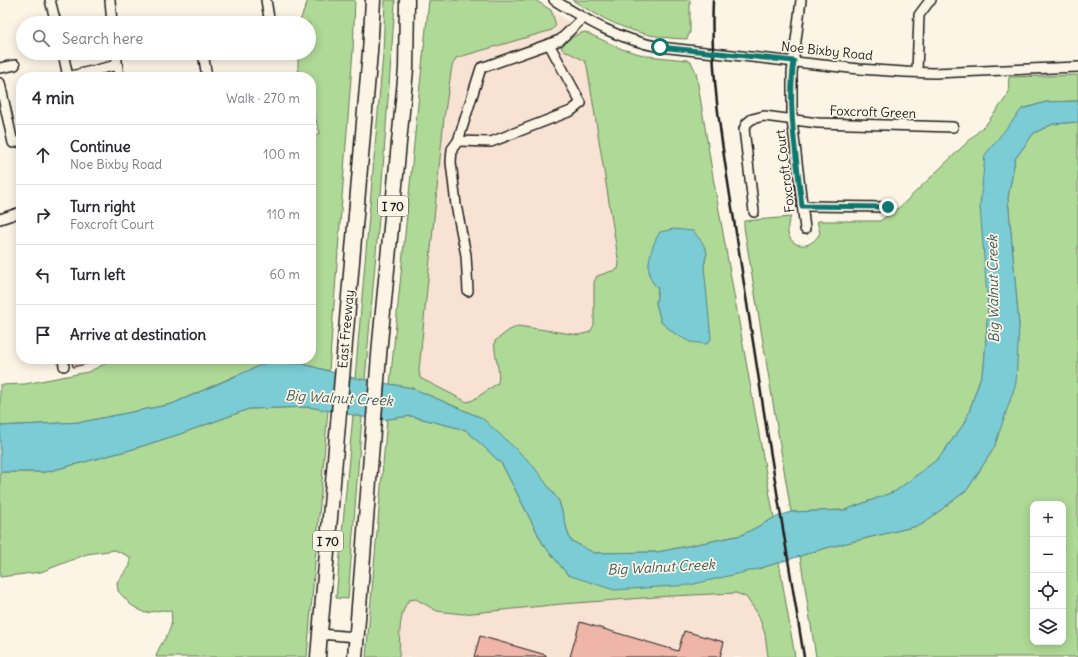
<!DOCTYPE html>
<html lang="en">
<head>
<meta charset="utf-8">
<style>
  :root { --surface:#fff; --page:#f2f2f3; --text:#2b2b33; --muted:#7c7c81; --line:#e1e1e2 }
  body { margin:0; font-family:Delius,sans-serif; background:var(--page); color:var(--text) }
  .controls { position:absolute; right:12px; bottom:12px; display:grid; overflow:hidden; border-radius:8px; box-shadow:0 2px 10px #0003 }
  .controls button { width:36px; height:36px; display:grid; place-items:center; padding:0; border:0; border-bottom:1px solid var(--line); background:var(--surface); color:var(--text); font:20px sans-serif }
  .stop { position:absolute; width:12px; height:12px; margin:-9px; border:3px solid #0f766e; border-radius:50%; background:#fff }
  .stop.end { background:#0f766e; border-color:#fff; box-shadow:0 1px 4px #0008 }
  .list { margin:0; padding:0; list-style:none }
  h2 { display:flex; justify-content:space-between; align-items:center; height:52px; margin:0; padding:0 16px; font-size:17px }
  h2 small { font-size:13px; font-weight:400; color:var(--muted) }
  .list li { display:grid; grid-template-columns:26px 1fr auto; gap:12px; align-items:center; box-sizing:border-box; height:60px; padding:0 16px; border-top:1px solid var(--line) }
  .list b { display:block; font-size:15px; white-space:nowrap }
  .list p { margin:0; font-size:13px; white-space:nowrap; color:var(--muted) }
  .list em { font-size:13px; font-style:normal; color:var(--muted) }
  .icon { flex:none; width:22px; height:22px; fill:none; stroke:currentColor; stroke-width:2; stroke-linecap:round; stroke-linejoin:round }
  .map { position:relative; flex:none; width:1078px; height:657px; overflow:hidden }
  .search { position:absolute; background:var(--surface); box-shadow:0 2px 10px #0003; left:16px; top:16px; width:300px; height:44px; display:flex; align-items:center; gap:10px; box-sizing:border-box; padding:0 14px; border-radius:22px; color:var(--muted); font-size:15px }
  .panel { position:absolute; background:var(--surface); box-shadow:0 2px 10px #0003; left:16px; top:72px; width:300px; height:292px; border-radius:16px }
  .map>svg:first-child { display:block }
  .built { fill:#f8e2d3 }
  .green { fill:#afd997; stroke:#667a5a; fill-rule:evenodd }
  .water { fill:#7cccd5; stroke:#56868b }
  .building { fill:#efb5a8; stroke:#1c1c1c }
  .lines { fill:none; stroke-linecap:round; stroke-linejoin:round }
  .minor-casing { stroke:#1c1c1c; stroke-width:12 }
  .highway-casing { stroke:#1c1c1c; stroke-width:17 }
  .minor { stroke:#fcf5e5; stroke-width:9 }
  .highway { stroke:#fcf5e5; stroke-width:14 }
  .rail { stroke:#1c1c1c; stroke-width:2.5 }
  .route { stroke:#0f766e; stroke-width:5 }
  .labels { text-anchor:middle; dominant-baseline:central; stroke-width:3.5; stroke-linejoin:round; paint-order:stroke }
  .shield { fill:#fcf5e5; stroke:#5f5d58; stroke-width:1 }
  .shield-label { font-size:12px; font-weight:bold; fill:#1c1c1c }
  .street-label { font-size:13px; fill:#1c1c1c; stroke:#fcf5e5 }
  .water-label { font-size:14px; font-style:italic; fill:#3e5a5d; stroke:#fcf5e5 }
</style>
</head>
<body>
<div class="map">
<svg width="1078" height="657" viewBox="0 0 1078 657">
  <rect width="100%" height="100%" fill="#fcf5e5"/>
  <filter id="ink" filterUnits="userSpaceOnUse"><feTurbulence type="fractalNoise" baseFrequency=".025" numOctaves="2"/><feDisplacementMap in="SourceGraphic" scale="8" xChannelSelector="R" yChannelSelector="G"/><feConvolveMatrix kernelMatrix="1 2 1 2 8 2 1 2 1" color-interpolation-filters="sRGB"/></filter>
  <g filter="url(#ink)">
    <g class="built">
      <path d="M 551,10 L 585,32 L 579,34 L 562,49 L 585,61 L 587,66 L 619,264 L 618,269 L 597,276 L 594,282 L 594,325 L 590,332 L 579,335 L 518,326 L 494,350 L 499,378 L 498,383 L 473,400 L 467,402 L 420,378 L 419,370 L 444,118 L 452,66 L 456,58 L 552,30 L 556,25 Z"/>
      <path d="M 736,593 L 746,597 L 758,614 L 765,634 L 768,657 L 399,657 L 402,618 L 404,606 L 409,600 L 416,599 L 437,611 L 463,614 L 562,604 L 670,596 Z"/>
    </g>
    <g class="green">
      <path d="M 308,0 L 355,0 L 353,51 L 329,371 L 303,364 L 237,375 L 172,404 L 82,422 L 0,426 L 0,385 L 25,384 L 88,372 L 115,359 L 311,359 L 311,137 L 320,133 L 314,114 L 311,114 L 311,77 L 298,77 L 298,53 L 309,53 L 309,23 L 299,23 Z"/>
      <path d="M 385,0 L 395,0 L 395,4 L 381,195 L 365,380 L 355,378 L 383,54 Z"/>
      <path d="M 429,0 L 535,0 L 551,10 L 556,25 L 552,30 L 456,58 L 452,66 L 444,118 L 419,370 L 420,378 L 467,402 L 473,400 L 498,383 C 501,369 493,355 495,341 L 508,331 L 518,326 L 579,335 L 590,332 L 594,325 L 594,282 L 597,276 L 618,269 L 619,264 L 587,66 L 585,61 L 562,49 L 561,43 L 579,34 L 585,32 L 622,49 L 647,56 L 687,60 L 691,62 L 696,72 L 713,177 L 774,518 L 742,535 L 658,552 L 594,553 L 570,540 L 559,501 L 482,418 L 412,388 L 390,384 L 419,94 ZM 707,252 L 704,266 L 674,333 L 661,322 L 656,303 L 658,288 Z"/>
      <path d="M 572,0 L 690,0 L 690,32 L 687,39 C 639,38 611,24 572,0 Z"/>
      <path d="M 1078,75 L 1078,101 L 1046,102 L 1022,109 L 988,309 L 984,367 L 966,421 L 939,458 L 896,491 L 845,510 L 791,512 L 744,227 L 744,221 L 791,217 C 778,241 806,258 820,233 L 817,221 L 880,221 L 901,206 L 987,123 L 1008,95 L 1009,77 Z"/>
      <path d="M 1078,122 L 1078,657 L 816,657 L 800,556 L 826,548 L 921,525 L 967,490 L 994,448 L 1019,326 L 1008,198 L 1015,159 L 1034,133 L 1053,124 ZM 1033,504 L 1063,504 L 1063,642 L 1033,642 Z"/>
      <path d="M 309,407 L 328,410 L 307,657 L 156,657 C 160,639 175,634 171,611 L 162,610 L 145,613 L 131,605 L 118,591 L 117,582 L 130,566 L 130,557 L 115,550 L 87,554 L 41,572 L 0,577 L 0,472 L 46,472 L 130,450 L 180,434 L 249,409 Z"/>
      <path d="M 353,415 L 362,417 L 348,599 L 336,598 Z"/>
      <path d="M 411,416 L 466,430 L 502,464 L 543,544 L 568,575 L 758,569 L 779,562 L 795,657 L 768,657 L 765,634 L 758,614 L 746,597 L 736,593 L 670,596 L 562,604 L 463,614 L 437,611 L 416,599 L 409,600 C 398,613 400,640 399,657 L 366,657 L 387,419 Z"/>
    </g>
    <g class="water">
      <path d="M 1078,101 L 1078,122 L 1053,124 L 1034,133 L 1015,159 L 1008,198 L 1019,326 L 1016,383 L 994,448 L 967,490 L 921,525 L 826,548 L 758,569 L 690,585 L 614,590 L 568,575 L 543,544 L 502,464 L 466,430 L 411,416 L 380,420 L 309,407 L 249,409 L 180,434 L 130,450 L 46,472 L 0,472 L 0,426 L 82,422 L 172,404 L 268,362 L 303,364 L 350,377 L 412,388 L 482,418 L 531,463 L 559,501 L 570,540 L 594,553 L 658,552 L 742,535 L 774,518 L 791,512 L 845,510 L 896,491 L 939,458 L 966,421 L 984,367 L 988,309 L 980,206 L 985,155 L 1022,109 L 1046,102 Z"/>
      <path d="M 673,229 L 693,231 L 702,242 L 707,252 L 704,266 L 711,339 L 707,344 L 690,342 L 674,333 L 661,322 L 656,303 L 658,288 C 641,276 651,246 660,232 Z"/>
    </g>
    <g class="building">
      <path d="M 71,359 L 96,359 L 96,362 L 73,367 Z"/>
      <path d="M 580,622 L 678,651 L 684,631 L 724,642 L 720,657 L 570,657 Z"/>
      <path d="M 480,636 L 546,655 L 546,657 L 474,657 Z"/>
    </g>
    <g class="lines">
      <g class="minor-casing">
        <g id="minor">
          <path d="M 50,0 L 56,23"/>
          <path d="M 110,0 L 112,23"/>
          <path d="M 266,0 L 269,18"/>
          <path d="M 554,0 C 589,22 618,39 660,47 L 859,69 L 905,72 L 934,73 L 1078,67"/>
          <path d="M 801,0 L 792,73 L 792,120 L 805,229"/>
          <path d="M 549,44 L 581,103 L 571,111 L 491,142 L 458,141 L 481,68 L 549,44 L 560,40 L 583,18"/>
          <path d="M 63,53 L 68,77"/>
          <path d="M 116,53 L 119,77"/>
          <path d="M 203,53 L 207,77"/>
          <path d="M 0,68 L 15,65"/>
          <path d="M 917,72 L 919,15 L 928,3 L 931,0"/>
          <path d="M 67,77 L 117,65"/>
          <path d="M 0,83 L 13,143 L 21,141"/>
          <path d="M 458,141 L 452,149 L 451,162 L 456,205 L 466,255 L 468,291"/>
          <path d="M 802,206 L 888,207"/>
          <path d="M 754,212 L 744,129 L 747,123 L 752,119 L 764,116 L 818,123 L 953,127"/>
          <path d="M 0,219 L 21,212"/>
          <path d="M 63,359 L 64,366"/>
          <path d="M 320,634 L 356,637"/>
        </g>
      </g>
      <g class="highway-casing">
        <g id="highway">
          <path d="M 318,657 L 370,52 L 373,0"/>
          <path d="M 355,657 L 380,343 L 406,69 L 407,0"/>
        </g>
      </g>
      <use href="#minor" class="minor"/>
      <use href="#highway" class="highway"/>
      <path class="rail" d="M 713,0 C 709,89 728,177 741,265 C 761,396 782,526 804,657"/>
    </g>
  </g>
  <g class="lines" filter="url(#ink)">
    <path class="route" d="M 660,47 L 794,61 C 787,110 797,158 802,206 L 888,207"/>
  </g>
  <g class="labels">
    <g class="shield">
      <rect x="378" y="196" width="30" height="20" rx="3"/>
      <rect x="313" y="531" width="30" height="20" rx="3"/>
    </g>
    <g class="shield-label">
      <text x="393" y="206">I 70</text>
      <text x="328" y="541">I 70</text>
    </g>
    <g class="street-label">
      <text transform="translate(827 51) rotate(6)">Noe Bixby Road</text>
      <text transform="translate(873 112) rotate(2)">Foxcroft Green</text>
      <text transform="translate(785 171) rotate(-97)">Foxcroft Court</text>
      <text transform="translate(346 329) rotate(-85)">East Freeway</text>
    </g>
    <g class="water-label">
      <text transform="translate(993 289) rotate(-91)">Big Walnut Creek</text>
      <text transform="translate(339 398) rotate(3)">Big Walnut Creek</text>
      <text transform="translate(661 567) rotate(-3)">Big Walnut Creek</text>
    </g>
  </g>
</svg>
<div class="controls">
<button>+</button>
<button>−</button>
<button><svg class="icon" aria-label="locate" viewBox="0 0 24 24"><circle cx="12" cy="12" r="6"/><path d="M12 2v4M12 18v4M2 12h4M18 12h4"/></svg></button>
<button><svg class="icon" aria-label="layers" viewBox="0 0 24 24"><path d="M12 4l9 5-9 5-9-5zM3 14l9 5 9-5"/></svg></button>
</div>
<div class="stop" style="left:660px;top:47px"></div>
<div class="stop end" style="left:888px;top:207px"></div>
<div class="search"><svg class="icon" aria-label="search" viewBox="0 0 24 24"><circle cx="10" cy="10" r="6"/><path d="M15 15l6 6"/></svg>Search here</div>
<section class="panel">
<h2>4 min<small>Walk · 270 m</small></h2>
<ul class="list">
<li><svg class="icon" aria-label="ahead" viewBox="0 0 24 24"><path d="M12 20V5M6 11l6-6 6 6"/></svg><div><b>Continue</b><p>Noe Bixby Road</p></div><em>100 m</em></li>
<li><svg class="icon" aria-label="right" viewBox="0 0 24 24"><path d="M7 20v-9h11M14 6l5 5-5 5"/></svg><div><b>Turn right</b><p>Foxcroft Court</p></div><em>110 m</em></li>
<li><svg class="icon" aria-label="left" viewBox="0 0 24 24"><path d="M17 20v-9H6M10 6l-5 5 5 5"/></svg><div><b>Turn left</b></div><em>60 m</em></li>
<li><svg class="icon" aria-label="arrive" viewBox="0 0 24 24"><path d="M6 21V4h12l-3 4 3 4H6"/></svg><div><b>Arrive at destination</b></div></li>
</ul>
</section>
</div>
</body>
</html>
